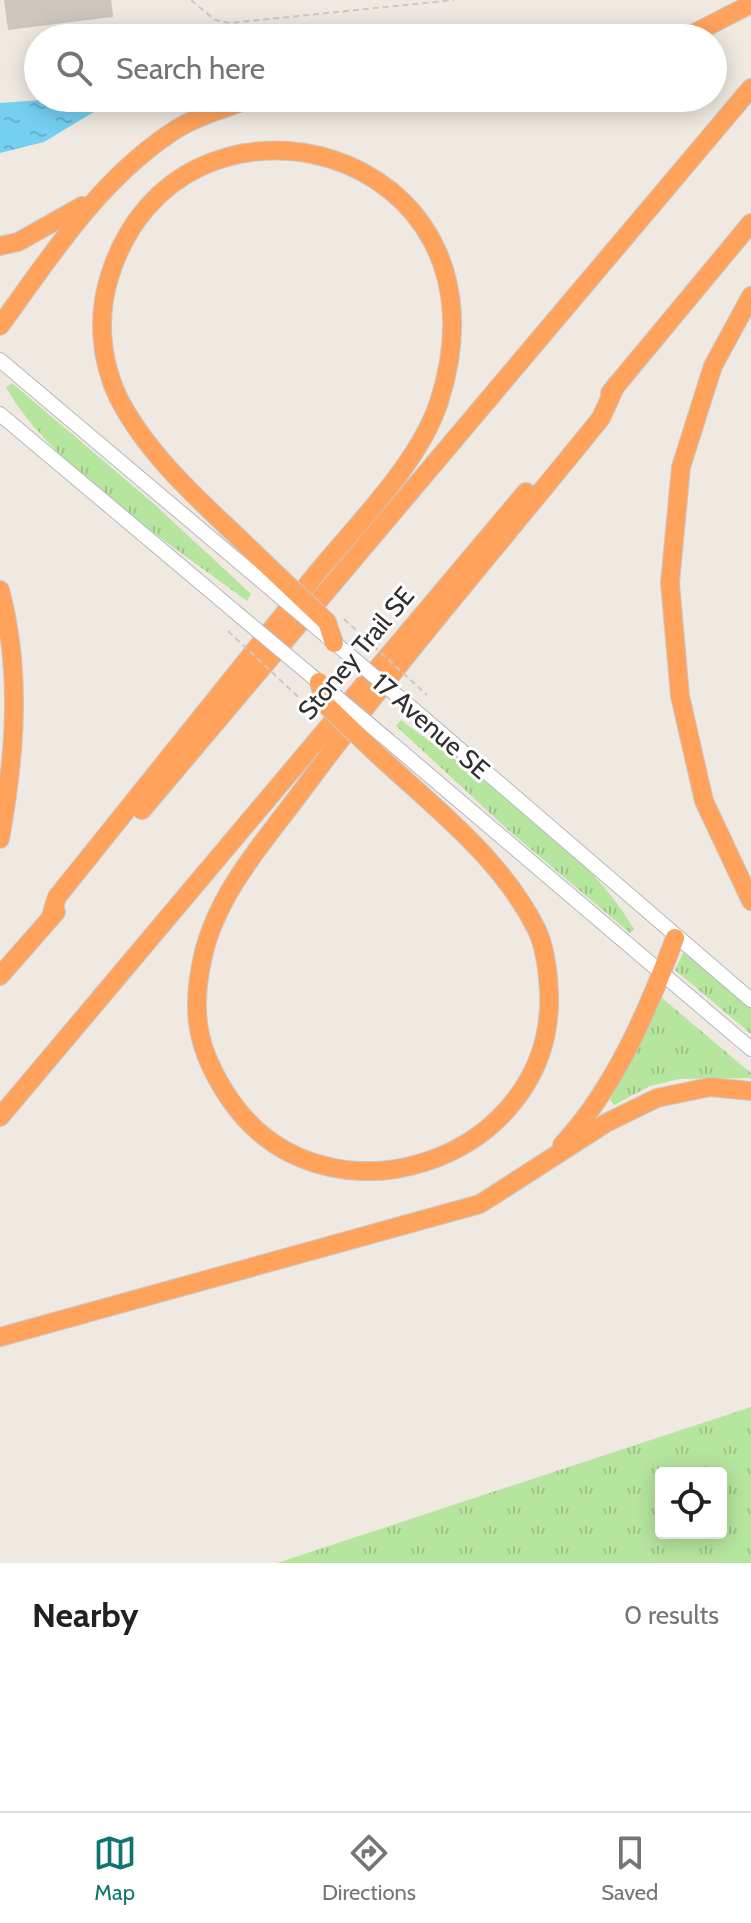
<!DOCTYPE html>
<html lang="en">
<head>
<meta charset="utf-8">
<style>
  :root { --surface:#fff; --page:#f6f6f6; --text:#202124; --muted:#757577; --line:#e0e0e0; --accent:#0f766e }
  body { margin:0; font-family:Cabin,sans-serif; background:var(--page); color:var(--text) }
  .controls { position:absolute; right:24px; bottom:24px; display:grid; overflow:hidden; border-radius:8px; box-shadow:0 4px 20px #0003 }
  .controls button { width:72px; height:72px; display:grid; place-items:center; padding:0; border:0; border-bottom:2px solid var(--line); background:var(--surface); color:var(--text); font:40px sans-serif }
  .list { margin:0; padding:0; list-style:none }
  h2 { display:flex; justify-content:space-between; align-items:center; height:104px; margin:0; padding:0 32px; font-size:34px }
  h2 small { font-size:26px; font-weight:400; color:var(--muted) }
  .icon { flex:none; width:44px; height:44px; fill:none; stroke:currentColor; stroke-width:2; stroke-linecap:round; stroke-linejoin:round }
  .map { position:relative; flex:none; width:751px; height:1563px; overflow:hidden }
  .search { position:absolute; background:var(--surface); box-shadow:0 4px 20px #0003; left:24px; right:24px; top:24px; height:88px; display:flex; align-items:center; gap:20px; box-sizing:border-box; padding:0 28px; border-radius:44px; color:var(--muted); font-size:30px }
  .sheet { height:248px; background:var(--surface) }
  nav { display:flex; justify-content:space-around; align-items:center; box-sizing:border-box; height:112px; border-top:2px solid var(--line); background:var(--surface); font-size:22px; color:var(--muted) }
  nav a { display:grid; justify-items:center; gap:4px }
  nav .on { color:var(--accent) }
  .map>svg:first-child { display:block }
  .grass { fill:url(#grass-tufts); fill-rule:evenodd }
  .water { fill:url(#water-ripples) }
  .building { fill:#cbc7bf; stroke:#cbc5ba; stroke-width:2 }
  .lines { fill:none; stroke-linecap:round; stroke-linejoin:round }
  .secondary-casing { stroke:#b4b7c1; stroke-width:16 }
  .motorway-casing { stroke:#c9c9c9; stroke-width:20 }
  .path { stroke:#c9c9c9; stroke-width:2; stroke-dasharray:6 4; stroke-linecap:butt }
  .secondary { stroke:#fff; stroke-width:14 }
  .motorway { stroke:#ffa35c; stroke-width:18 }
  .secondary-bridge-casing { stroke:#b4b7c1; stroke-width:16; stroke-linecap:butt }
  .motorway-bridge-casing { stroke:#c9c9c9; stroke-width:20; stroke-linecap:butt }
  .path-bridge { stroke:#c9c9c9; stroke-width:2; stroke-dasharray:6 4; stroke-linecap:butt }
  .secondary-bridge { stroke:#fff; stroke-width:14 }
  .motorway-bridge { stroke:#ffa35c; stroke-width:18 }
  .labels { text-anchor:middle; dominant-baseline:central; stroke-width:6; stroke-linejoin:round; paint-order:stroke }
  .street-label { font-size:26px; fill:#2e2e2e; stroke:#fff }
</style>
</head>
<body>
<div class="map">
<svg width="751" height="1563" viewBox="0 0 751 1563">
  <defs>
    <pattern id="grass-tufts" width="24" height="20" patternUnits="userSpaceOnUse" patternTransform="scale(2)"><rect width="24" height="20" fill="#b6e59e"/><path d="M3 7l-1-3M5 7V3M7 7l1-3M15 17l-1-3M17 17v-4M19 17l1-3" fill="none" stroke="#9dc588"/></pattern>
    <pattern id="water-ripples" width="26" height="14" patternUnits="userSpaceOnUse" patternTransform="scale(2)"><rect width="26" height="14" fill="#75cff0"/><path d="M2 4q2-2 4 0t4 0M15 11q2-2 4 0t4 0" fill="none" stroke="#66b2ce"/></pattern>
  </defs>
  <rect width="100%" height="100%" fill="#efe9e1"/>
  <g class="grass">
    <path d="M 12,383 L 153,503 L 251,594 L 247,601 C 177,549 46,462 6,387 Z"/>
    <path d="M 401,720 C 479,779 584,844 634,929 L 630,933 L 506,828 L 396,726 Z"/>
    <path d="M 689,952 L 751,1005 L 751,1034 L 675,970 L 683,953 Z"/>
    <path d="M 662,998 L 751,1073 L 751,1078 L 679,1079 L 650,1086 L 614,1105 L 610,1100 Z"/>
    <path d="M 751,1407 L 751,1563 L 277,1563 ZM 661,1473 L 721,1473 L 721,1533 L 661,1533 Z"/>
  </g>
  <path class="water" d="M 68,98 L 117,98 L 44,142 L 0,153 L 0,103 Z"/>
  <path class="building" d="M 5,0 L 110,0 L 112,16 L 9,29 Z"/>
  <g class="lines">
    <g class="secondary-casing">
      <g id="secondary">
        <path d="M 0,360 L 258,578"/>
        <path d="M 0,414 L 233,610"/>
        <path d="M 413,709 L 751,1000"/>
        <path d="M 389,741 L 751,1049"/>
      </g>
    </g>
    <g class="motorway-casing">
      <g id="motorway">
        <path d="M 685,38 L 751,4"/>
        <path d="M 0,246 L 18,242 L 82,206"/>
        <path d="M 751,296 L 713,366 L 681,467 L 670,583 L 680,696 L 704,801 L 751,901"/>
        <path d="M 0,326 C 50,257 97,183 169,134 C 193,117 226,108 254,98"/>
        <path d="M 610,393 L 751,223"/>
        <path d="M 0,590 C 22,672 15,756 0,839"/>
        <path d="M 378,755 C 435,808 502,859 537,930 C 545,948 548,972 549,992 C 556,1161 324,1239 229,1098 C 197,1050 190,1013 203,956 C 218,891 265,841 304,788 C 398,661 502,541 601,418 L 616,385"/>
        <path d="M 142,810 L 751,88"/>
        <path d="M 50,919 L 57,897 C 142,791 227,685 312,579 C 353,528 419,464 439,402 C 523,143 179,56 110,275 C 97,315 100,359 118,397 C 152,464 216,514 268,566"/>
        <path d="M 0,976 L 56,912"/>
        <path d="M 0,1117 L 526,492"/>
        <path d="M 562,1145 C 615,1088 648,1010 675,938"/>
        <path d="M 0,1337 L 480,1204 L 606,1123 L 657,1098 L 710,1087 L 751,1091"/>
      </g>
    </g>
    <path class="path" d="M 191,0 L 215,20 L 230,23 L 454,0"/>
    <use href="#secondary" class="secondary"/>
    <use href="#motorway" class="motorway"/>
    <g class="secondary-bridge-casing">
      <g id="secondary-bridge">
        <path d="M 258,578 L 413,709"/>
        <path d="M 233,610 L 389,741"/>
      </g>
    </g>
    <g class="motorway-bridge-casing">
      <g id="motorway-bridge">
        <path d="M 268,566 L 327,622 L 334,643"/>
        <path d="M 319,682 L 325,704 L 378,755"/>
      </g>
    </g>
    <g class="path-bridge">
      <path d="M 344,619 L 427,695"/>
      <path d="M 228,631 L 309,707"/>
    </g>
    <use href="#secondary-bridge" class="secondary-bridge"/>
    <use href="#motorway-bridge" class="motorway-bridge"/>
  </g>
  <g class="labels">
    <g class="street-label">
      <text transform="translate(356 653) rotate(-50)">Stoney Trail SE</text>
      <text transform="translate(431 726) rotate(41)">17 Avenue SE</text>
    </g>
  </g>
</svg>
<div class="controls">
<button><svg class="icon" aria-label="locate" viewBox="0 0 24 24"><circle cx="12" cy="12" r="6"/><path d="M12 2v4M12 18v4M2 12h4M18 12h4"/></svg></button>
</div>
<div class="search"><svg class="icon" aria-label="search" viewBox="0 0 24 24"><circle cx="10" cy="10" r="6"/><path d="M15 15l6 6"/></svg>Search here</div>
</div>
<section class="sheet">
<h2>Nearby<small>0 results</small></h2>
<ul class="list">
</ul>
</section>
<nav>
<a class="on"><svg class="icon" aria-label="map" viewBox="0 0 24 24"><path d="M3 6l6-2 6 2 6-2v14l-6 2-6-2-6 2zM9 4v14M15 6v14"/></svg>Map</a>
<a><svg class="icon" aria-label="directions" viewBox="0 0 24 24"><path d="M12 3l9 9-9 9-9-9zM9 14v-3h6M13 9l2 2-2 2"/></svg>Directions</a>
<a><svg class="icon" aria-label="saved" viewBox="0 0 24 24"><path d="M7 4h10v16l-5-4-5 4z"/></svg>Saved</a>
</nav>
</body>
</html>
